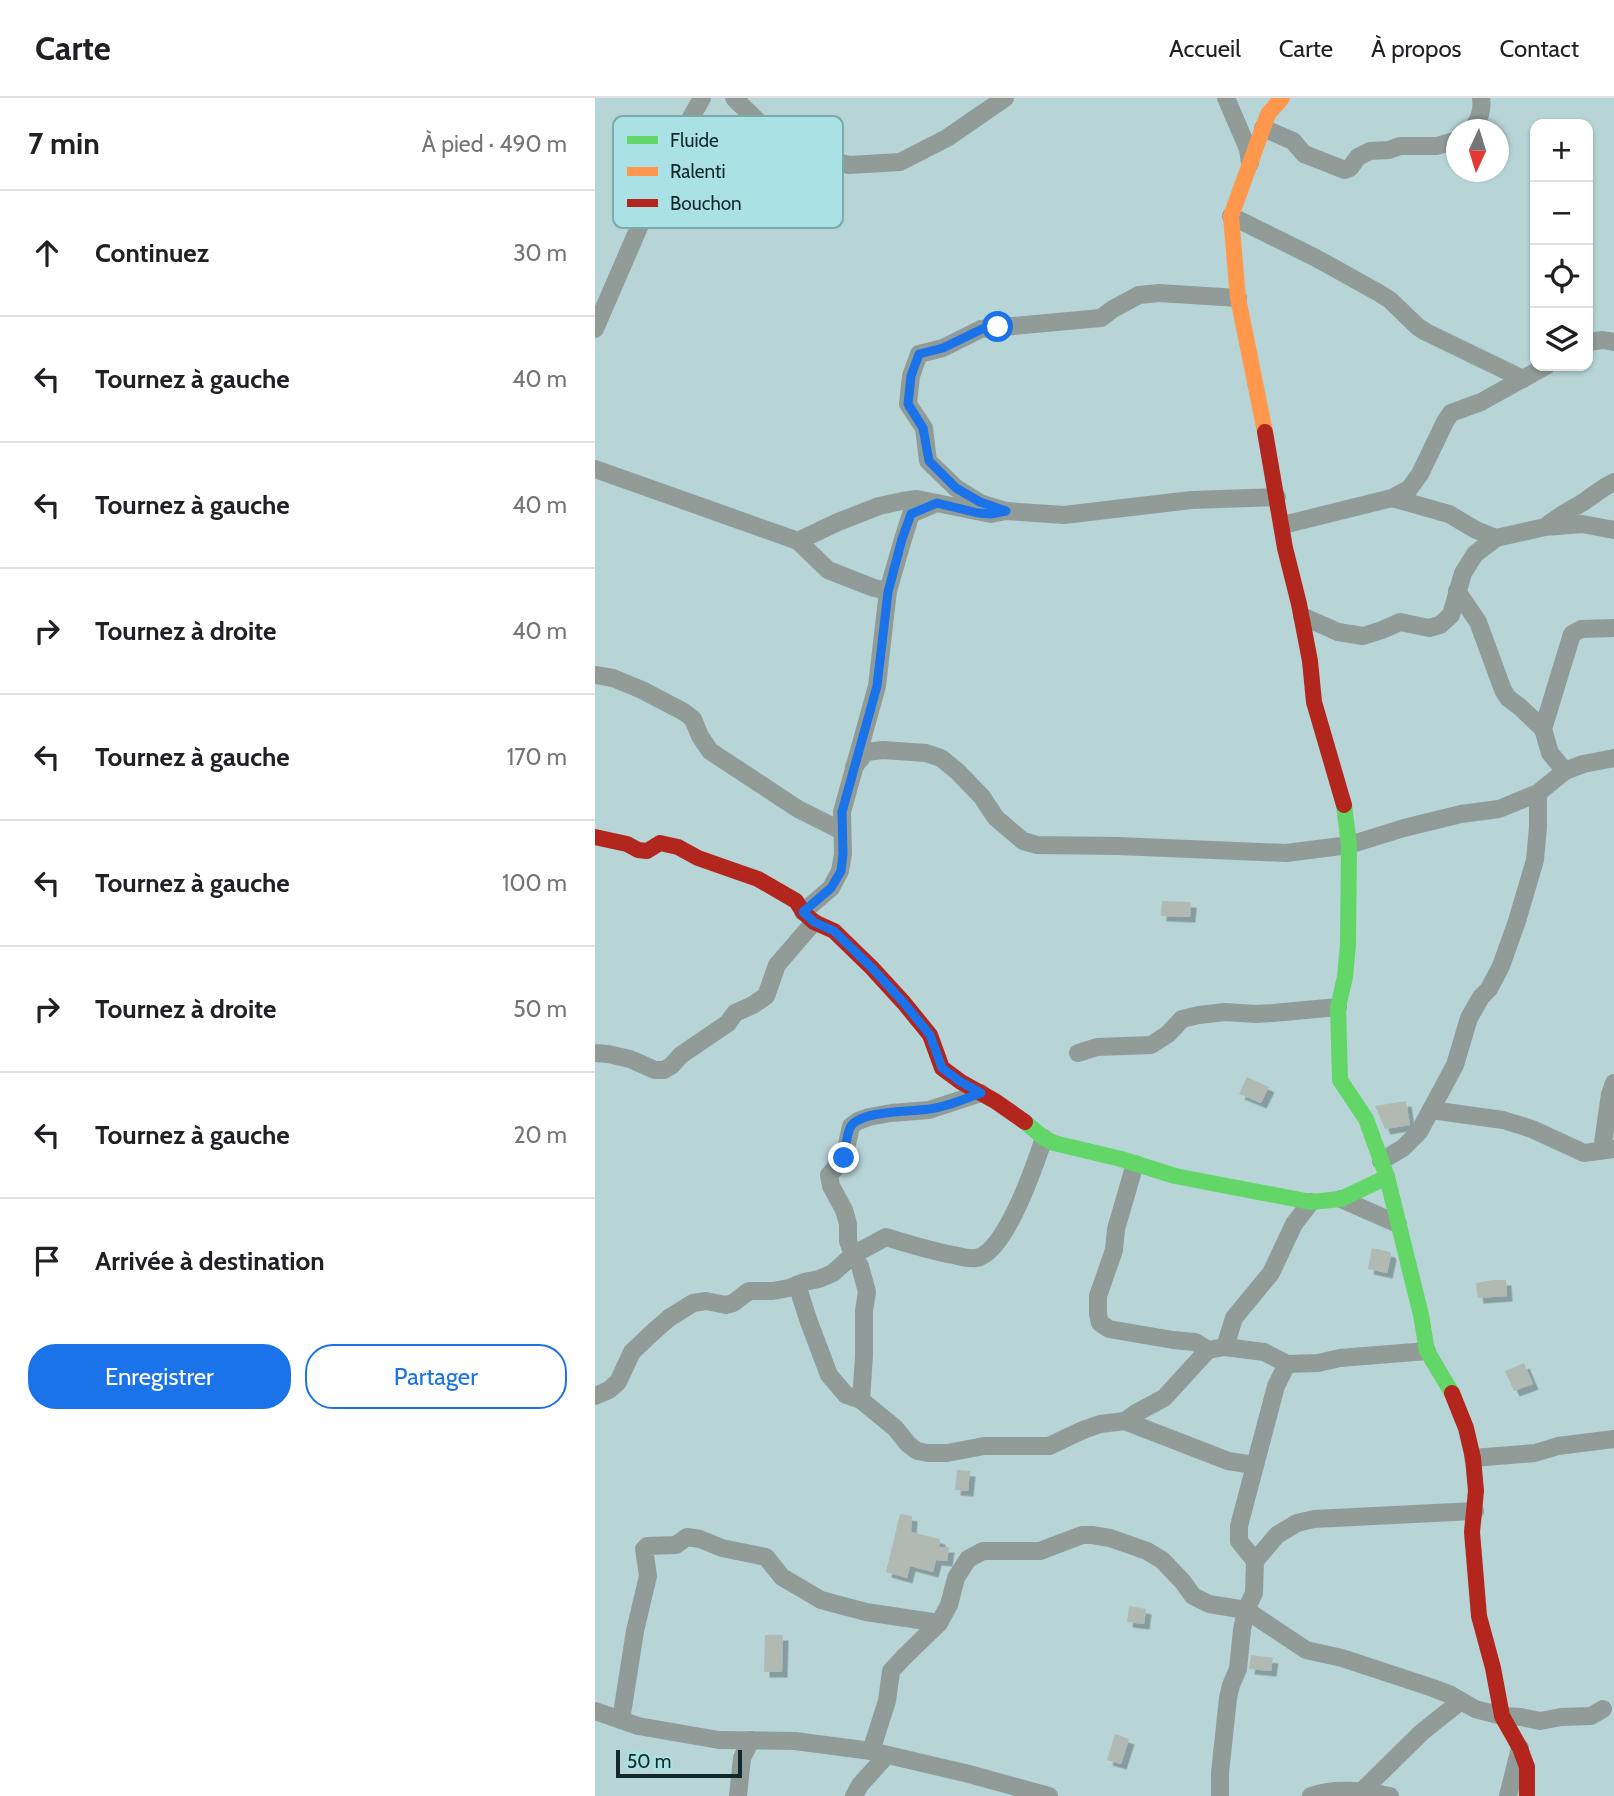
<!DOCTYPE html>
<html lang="fr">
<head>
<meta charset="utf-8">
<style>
  :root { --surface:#fff; --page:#f6f6f6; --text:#202124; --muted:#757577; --line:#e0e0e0; --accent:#1a73e8 }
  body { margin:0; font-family:Cabin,sans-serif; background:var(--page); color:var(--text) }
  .controls { position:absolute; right:21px; top:21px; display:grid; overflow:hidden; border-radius:14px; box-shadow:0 2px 5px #0004 }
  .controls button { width:63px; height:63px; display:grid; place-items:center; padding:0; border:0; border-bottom:2px solid var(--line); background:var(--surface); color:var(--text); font:35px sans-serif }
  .compass { position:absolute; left:851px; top:21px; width:63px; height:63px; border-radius:50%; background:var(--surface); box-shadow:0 2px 5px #0004; rotate:184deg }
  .scale { position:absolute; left:21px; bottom:18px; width:126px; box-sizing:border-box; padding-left:7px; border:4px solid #122829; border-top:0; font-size:19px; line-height:24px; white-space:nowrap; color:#122829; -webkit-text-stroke:5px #aae1e4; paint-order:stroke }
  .stop { position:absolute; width:21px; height:21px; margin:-16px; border:5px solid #1a73e8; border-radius:50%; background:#fff }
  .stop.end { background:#1a73e8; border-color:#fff; box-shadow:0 2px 7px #0008 }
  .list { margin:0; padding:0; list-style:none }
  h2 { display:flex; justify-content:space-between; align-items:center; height:91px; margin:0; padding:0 28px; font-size:30px }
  h2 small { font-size:23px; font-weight:400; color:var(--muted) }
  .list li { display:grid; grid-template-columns:46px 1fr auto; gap:21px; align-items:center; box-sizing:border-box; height:126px; padding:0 28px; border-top:2px solid var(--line) }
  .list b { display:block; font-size:26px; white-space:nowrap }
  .list em { font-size:23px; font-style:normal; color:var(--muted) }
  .actions { display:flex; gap:14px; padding:21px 28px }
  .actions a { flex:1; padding:16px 0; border:2px solid var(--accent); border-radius:28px; text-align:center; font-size:24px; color:var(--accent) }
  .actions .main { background:var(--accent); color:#fff }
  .icon { flex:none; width:38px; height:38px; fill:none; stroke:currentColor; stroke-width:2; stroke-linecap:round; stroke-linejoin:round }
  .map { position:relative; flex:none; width:1019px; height:1698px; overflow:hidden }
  header { display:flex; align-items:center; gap:42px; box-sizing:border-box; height:98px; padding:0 35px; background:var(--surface); border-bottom:2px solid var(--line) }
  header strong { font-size:33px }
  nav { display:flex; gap:38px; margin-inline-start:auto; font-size:24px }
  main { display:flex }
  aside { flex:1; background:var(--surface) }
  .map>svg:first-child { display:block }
  .building { fill:#b0bab3; filter:url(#shadow) }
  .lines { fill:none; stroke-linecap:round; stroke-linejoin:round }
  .street { stroke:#919c99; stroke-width:18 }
  .fast { stroke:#63d668; stroke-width:16 }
  .slow { stroke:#ff974d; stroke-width:16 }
  .jam { stroke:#b3261e; stroke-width:16 }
  .route { stroke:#1a73e8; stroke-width:9 }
  .key { fill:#aae1e4; stroke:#7caaac; stroke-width:2 }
  .key-label { font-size:19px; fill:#122829 }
</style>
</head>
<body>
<header>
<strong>Carte</strong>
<nav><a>Accueil</a><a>Carte</a><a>À propos</a><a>Contact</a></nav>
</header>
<main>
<aside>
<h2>7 min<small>À pied · 490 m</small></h2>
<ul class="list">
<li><svg class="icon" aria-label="ahead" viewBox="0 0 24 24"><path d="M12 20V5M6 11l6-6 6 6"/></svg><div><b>Continuez</b></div><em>30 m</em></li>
<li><svg class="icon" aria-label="left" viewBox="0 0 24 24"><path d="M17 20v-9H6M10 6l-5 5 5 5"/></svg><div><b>Tournez à gauche</b></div><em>40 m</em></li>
<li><svg class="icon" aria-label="left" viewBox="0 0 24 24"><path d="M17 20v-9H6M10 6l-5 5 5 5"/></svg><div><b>Tournez à gauche</b></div><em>40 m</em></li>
<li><svg class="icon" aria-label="right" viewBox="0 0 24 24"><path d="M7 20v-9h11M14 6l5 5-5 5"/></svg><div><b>Tournez à droite</b></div><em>40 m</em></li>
<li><svg class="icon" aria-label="left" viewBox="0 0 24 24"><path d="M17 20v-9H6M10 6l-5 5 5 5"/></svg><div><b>Tournez à gauche</b></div><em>170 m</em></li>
<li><svg class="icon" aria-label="left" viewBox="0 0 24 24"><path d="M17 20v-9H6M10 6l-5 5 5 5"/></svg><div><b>Tournez à gauche</b></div><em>100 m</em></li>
<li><svg class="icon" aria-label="right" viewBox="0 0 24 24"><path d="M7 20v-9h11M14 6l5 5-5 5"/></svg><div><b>Tournez à droite</b></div><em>50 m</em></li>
<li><svg class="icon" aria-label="left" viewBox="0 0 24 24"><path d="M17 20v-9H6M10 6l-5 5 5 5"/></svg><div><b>Tournez à gauche</b></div><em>20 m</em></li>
<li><svg class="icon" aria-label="arrive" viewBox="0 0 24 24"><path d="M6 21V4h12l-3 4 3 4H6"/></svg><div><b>Arrivée à destination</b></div></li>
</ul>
<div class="actions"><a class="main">Enregistrer</a><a>Partager</a></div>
</aside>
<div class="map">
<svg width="1019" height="1698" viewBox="0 0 1019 1698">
  <defs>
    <filter id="shadow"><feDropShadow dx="5.5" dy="5.5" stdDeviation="0" flood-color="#0004"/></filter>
  </defs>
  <rect width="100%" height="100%" fill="#b7d5d7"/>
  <g class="building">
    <path d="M 567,803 L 596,804 L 595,819 L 566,818 Z"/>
    <path d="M 652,979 L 674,989 L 666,1005 L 644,996 Z"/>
    <path d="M 811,1003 L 815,1027 L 790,1031 L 780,1008 Z"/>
    <path d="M 777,1150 L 795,1154 L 796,1157 L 792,1175 L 773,1171 Z"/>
    <path d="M 898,1182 L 911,1182 L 912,1198 L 883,1200 L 881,1185 Z"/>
    <path d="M 929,1265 L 938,1286 L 919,1293 L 910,1273 Z"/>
    <path d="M 362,1372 L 375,1373 L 373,1393 L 360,1392 Z"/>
    <path d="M 305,1416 L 317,1418 L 316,1434 L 345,1441 L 344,1449 L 354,1449 L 352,1463 L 341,1462 L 338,1474 L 315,1468 L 312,1480 L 291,1474 Z"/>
    <path d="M 534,1508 L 551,1511 L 549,1526 L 532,1524 Z"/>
    <path d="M 170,1537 L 188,1537 L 187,1574 L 169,1574 Z"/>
    <path d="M 656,1557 L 678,1560 L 676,1573 L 654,1571 Z"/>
    <path d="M 520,1636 L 534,1641 L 526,1666 L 512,1662 Z"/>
  </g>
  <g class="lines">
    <g class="street">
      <path d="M 139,0 L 177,37 L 208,55 L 254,67 L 305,64 L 352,40 L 410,0"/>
      <path d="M 631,0 L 653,51 L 655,65"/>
      <path d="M 668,30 L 698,43 L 709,56 L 750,72 L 755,70 L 763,59 L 775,53 L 794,52 L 805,48 L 842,48 L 862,42"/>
      <path d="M 877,32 C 884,21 888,13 886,0"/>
      <path d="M 636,118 L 719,159 L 784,195 L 795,202 L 823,229 L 831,234 L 928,281"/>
      <path d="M 0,231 L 77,53 L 107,0"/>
      <path d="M 993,244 L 1008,242 L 1019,244"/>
      <path d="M 0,371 L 203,443 L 233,472 L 279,490 L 293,493"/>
      <path d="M 797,400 L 854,416 L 881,432 L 901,440"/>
      <path d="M 411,413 L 385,405 L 361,390 L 333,363 L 329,330 L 313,306 L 316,278 L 324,256 L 348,250 L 386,231 L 506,220 L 518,211 L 544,197 L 564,195 L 643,200"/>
      <path d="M 688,427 L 797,400 L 814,391 L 825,376 L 850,324 L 856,315 L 886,304 L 951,268"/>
      <path d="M 950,429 C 963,418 976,412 990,403 C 1000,396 1007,390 1019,384"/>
      <path d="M 203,443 L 243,424 L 284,408 L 307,403 L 322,401 L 396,416 L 411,413 L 469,417 L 596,402 L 682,399"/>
      <path d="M 862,493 L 883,524 L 908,592 L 913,600 L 925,609 L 948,631"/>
      <path d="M 707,518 L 743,534 L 768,538 L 787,532 L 805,524 L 834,530 L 845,527 L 856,517 L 868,475 L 880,456 L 901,440 L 950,429 L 987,426 L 1019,432"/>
      <path d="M 0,577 L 18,580 L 47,592 L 89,614 L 98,621 L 105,638 L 115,653 L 203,711 L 247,733"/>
      <path d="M 259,669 L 271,654 L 288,652 L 331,655 L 346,660 L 363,674 L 387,699 L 401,720 L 428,743 L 442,747 L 523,748 L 691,755 L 754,747 L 809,730 L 866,716 L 904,711 L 943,695 L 970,673 L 988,666 L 1019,660"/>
      <path d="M 970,673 L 955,655 L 948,631 L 977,536 L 986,531 L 1019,530"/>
      <path d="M 208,814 L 236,790 L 245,773 L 248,756 L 247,714 L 282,588 L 293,493 L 308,441 L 316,416 L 342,405"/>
      <path d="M 0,955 L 13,956 L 35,961 L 60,972 L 69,972 L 76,968 L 86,957 L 133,925 L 140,915 L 158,907 L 171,898 L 182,867 L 219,824"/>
      <path d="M 483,955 L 502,949 L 556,947 L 573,936 L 587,921 L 604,917 L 630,914 L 661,916 L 678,915 L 743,909"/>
      <path d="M 836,1012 L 908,1022 L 937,1031 L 989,1055 L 1019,1051"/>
      <path d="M 1007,1052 L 1015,996 L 1019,985"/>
      <path d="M 786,1063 L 808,1050 L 824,1034 L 860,967 L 874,920 L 886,899 L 894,891 L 906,868 L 922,823 L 940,762 L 943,729 L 943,695"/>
      <path d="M 540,1066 L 521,1131 L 519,1152 L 503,1198 L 503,1216 L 505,1225 L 514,1231 L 578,1242 L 600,1244 L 613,1252 L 630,1249 L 669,1254 L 692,1266 L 723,1265 L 745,1260 L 832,1253"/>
      <path d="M 746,1101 L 803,1126"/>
      <path d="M 202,1187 L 214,1224 L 234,1277 L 251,1297 L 266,1302 L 300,1330 L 313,1346 L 322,1353 L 333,1355 L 352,1355 L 389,1348 L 454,1348 L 488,1332 L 505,1326 L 530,1323 L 633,1363 L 659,1367"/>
      <path d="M 630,1249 L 639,1220 L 676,1175 L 699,1126 L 716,1104"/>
      <path d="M 0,1298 L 14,1292 L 23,1284 L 37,1254 L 57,1235 L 74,1220 L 98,1205 L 111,1203 L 131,1207 L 138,1205 L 154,1193 L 178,1193 L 194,1190 L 209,1184 L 224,1181 L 238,1175 L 258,1157 L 291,1139 C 314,1146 336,1153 359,1157 C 366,1159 374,1161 381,1160 C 410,1156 440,1067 449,1040"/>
      <path d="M 266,1302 L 269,1258 L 269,1213 L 272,1194 L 265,1168 L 258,1157 L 253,1143 L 253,1126 L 249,1112 L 236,1088 L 234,1077 L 249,1060 L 256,1028 L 263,1023 L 274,1019 L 296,1015 L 334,1012 L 386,995"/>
      <path d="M 530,1323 L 541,1315 L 569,1300 L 613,1252"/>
      <path d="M 878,1360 L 940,1355 L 963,1348 L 1019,1341"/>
      <path d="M 660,1463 L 644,1443 L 644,1428 L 681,1288 L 692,1266"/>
      <path d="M 0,1613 L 43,1628 L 124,1642 L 200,1643 L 276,1653 L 374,1676 L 454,1698"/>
      <path d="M 26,1622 L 40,1533 L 53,1478 L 49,1451 L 52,1448 L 81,1447 L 92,1439 L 105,1441 L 127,1450 L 171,1459 L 187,1479 L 226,1502 L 271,1514 L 344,1525"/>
      <path d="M 276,1653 L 292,1603 L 296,1573 L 308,1560 L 344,1525 L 354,1507 L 361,1480 L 373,1461 L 388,1453 L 445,1453 L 487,1437 L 497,1437 L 515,1440 L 552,1453 L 567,1462 L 588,1484 L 598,1498 L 614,1506 L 651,1512 L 711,1552 L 747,1560 L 838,1590 L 856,1597 L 880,1611 L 907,1618 L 926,1619 L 945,1623 L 966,1619 L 996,1618 L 1008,1611"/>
      <path d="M 143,1698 L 147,1660 L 156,1642"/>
      <path d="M 259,1698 L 265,1687 L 291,1658"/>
      <path d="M 625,1698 L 625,1675 L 633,1600 L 636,1587 L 643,1571 L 647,1532 L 651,1512 L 659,1495 L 660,1463 L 682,1437 L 702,1425 L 719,1421 L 880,1413"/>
      <path d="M 716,1698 C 741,1689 769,1693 795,1698"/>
      <path d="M 762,1698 L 827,1634 L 866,1603"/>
      <path d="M 913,1698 L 925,1650"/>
    </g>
    <g class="fast">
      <path d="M 749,707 L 754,747 L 753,846 L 750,879 L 743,909 L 745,982 L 771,1021 L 792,1079 L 826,1217 L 832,1253 L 857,1295"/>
      <path d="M 430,1024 L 449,1040 L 459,1045 L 526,1061 L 580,1078 L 716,1104 L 746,1101 L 792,1079"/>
    </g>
    <path class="slow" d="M 670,334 L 643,200 L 636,118 L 673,16 L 687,0"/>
    <g class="jam">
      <path d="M 670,334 L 690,450 L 704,506 L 715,563 L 719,604 L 749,707"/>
      <path d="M 0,739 L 32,746 L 43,752 L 52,753 L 65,745 L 83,749 L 103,760 L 163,781 L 201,803 L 208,814 L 219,824 L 239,833 L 277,870 L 309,905 L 335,937 L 347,970 L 366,984 L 400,1003 L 430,1024"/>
      <path d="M 857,1295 L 871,1330 L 878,1360 L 881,1393 L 877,1434 L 884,1518 L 898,1570 L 907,1618 L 925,1650 L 932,1669 L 932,1698"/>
    </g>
  </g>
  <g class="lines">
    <path class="route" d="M 249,1060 C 251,1051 251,1036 256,1028 C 267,1012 317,1014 334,1011 C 352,1009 369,1001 386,995 L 366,984 L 347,970 L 335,937 L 309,905 L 277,870 L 239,833 L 219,824 L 208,814 L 236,790 L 246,773 L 248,756 L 247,714 L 282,588 L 293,494 L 307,441 L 316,416 L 342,405 L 383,415 L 396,416 L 411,413 L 385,404 L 361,390 L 334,363 L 328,330 L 313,306 L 316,278 L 324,256 L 348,250 L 387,231 L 403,229"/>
  </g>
  <rect x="18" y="18" width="230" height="112" rx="10" class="key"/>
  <rect x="32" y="38" width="31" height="8" fill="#63d668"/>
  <rect x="32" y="69" width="31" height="9" fill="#ff974d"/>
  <rect x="32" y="101" width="31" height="8" fill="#b3261e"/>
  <g class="key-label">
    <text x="75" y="49">Fluide</text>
    <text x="75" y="80">Ralenti</text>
    <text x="75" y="112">Bouchon</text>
  </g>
</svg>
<div class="controls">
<button>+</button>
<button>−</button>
<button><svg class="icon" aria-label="locate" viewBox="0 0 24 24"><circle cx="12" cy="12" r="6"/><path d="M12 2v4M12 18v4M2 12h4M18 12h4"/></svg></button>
<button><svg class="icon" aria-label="layers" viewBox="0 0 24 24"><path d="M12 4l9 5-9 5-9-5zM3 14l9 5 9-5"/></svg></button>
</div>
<svg class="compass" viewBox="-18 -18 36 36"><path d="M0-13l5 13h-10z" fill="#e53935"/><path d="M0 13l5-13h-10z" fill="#757577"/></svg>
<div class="scale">50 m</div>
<div class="stop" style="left:403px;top:229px"></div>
<div class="stop end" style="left:249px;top:1060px"></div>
</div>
</main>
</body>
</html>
